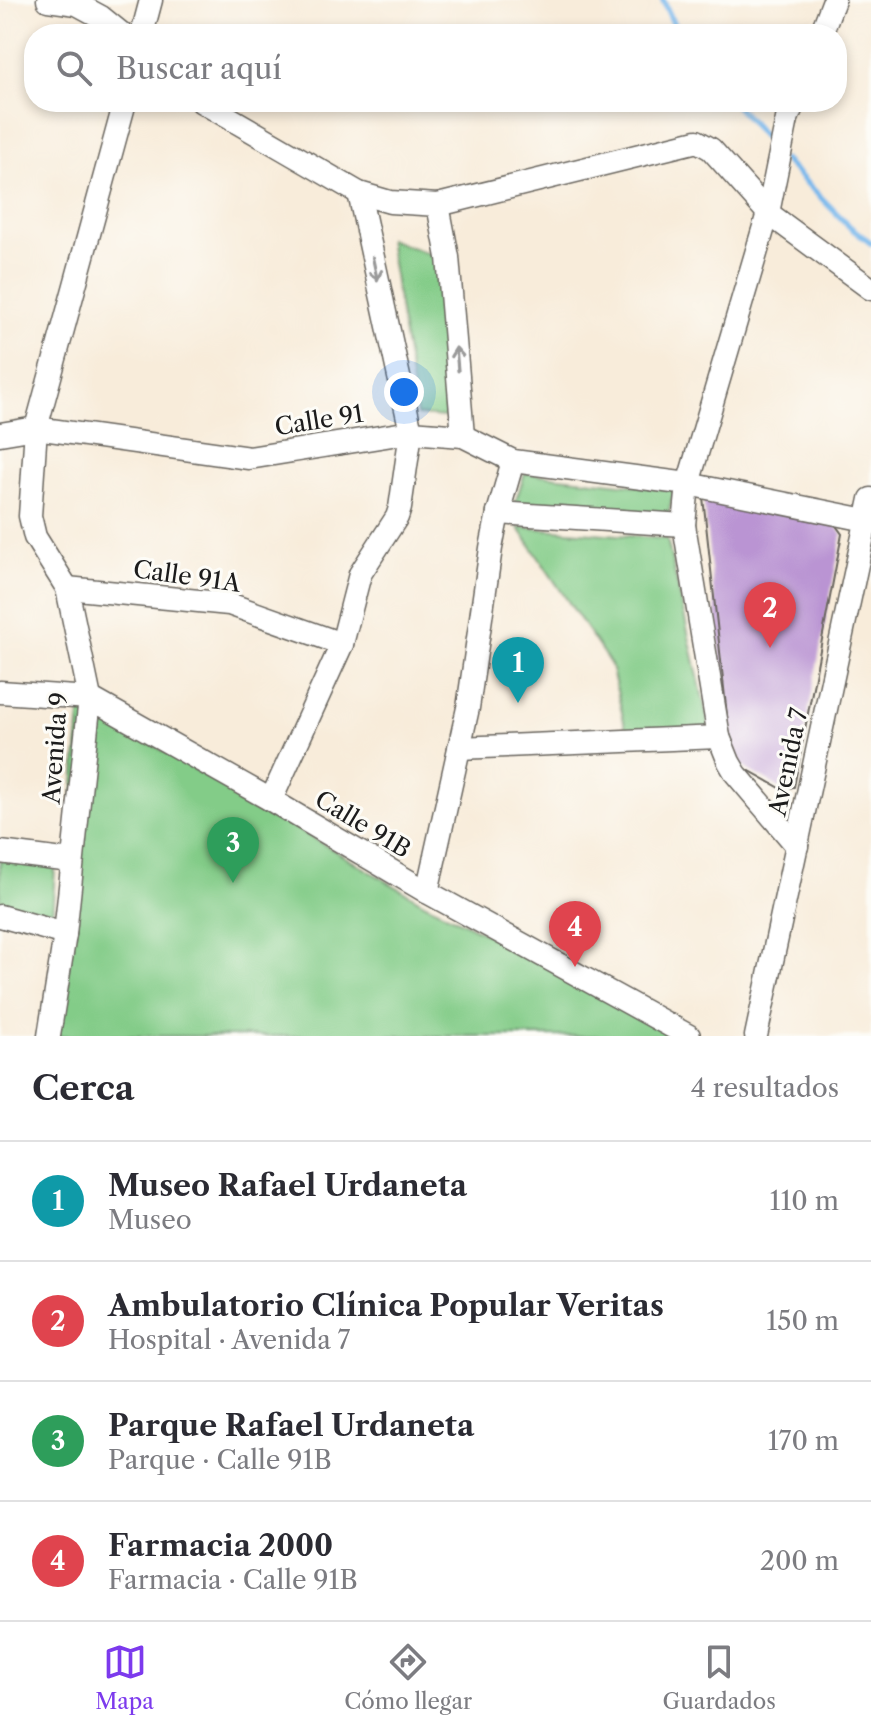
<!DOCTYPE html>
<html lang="es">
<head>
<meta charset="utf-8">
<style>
  :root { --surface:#fff; --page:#f7f7f7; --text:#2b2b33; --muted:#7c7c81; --line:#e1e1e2; --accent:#7c3aed }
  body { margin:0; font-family:"Libre Caslon Text",serif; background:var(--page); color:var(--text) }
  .you { position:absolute; left:404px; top:392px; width:28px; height:28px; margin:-20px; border:6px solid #fff; border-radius:50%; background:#1a73e8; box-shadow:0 0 0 12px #1a73e833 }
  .badge { display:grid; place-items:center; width:52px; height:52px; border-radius:50%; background:var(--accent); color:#fff; font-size:26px; font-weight:700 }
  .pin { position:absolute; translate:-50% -66px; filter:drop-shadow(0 2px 4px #0008) }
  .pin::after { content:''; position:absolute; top:42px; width:28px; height:24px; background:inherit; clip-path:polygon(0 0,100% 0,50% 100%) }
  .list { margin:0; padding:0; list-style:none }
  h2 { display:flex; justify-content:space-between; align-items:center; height:104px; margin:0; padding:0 32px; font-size:34px }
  h2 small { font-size:26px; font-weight:400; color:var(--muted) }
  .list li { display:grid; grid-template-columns:52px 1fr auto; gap:24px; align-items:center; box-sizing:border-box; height:120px; padding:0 32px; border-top:2px solid var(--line) }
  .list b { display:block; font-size:30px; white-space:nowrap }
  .list p { margin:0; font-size:26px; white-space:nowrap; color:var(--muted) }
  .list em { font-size:26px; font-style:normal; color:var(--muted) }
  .icon { flex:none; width:44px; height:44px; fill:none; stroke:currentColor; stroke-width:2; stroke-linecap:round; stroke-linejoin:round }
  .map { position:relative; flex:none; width:871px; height:1036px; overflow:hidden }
  .search { position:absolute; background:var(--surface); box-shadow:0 4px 12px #0003; left:24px; right:24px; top:24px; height:88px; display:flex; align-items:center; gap:20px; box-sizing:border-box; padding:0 28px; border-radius:32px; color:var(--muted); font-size:30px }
  .sheet { height:584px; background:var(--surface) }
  nav { display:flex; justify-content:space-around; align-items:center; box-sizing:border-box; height:112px; border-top:2px solid var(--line); background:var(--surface); font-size:22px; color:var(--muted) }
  nav a { display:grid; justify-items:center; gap:4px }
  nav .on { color:var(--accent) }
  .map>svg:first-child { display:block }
  .green { fill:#83cc88; stroke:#507452; stroke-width:2 }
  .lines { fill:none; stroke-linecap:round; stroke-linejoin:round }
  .stream { stroke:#77b8ec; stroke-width:6 }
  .building { fill:#ba94d3 }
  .street-casing { stroke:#69655e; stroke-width:25 }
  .street { stroke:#fff; stroke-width:22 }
  .oneway { stroke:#999 }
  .labels { text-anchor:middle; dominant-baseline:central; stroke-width:6; stroke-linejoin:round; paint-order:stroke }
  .street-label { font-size:24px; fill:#1c1c1c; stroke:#fdfcf7 }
</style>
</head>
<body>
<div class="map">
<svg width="871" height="1036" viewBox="0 0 871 1036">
  <rect width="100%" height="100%" fill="#fdfcf7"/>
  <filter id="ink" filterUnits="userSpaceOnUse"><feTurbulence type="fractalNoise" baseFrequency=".0125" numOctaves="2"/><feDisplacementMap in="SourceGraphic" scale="16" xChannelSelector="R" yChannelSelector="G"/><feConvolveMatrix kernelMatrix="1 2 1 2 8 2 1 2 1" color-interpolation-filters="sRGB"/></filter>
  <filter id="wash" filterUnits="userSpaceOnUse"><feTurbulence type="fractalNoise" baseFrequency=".006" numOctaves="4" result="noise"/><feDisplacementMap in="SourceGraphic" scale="32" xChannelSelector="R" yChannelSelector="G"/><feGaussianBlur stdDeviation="1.8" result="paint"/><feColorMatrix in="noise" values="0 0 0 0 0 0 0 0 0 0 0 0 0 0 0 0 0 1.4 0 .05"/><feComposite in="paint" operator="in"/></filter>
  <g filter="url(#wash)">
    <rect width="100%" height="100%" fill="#f8ecda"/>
    <g class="green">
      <path d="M 388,239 L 444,259 L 445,417 L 417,415 Z"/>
      <path d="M 525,473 L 674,490 L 668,515 L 515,503 Z"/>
      <path d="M 518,527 L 667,539 L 710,730 L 626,730 L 611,665 Z"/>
      <path d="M 81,703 L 426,904 L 690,1036 L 53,1036 Z"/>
      <path d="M 0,860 L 55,867 L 52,919 L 0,905 Z"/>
    </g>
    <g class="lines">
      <g class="stream">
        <path d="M 663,0 L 678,34"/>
        <path d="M 733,102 L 774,148"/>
        <path d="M 784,160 L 850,227 L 871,243"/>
      </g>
    </g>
    <g id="blocks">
      <path class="building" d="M 703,497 L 834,523 L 842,534 L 794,787 L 782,789 L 732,761 Z"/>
    </g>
  </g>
  <g filter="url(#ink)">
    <use href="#blocks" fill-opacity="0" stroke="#69655e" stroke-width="2"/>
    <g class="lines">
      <g class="street-casing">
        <g id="street">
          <path d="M 48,0 L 77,4 L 101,17 L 122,34"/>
          <path d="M 142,34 L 151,0"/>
          <path d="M 821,34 L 834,0"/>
          <path d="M 202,102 L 359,193 L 390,202 L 438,205 L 697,141 L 711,149 L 768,213 L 871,289"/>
          <path d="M 794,102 L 787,119 L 768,213 L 688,484 L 684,525 L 719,737 L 729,762 L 736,774 L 797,846"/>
          <path d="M 438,205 L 448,257 L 463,436"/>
          <path d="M 0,434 L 36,428 L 249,458 L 411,432 L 463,436 L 513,461 L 688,484 L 871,521"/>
          <path d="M 498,513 L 684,525"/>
          <path d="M 67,588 L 229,604 L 342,644"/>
          <path d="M 0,692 L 90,698 L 271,800 L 427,892 L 689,1036"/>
          <path d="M 459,748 L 719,737"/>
          <path d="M 271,800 L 342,644 L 360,574 L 397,517 L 400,508 L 411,432 L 359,193"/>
          <path d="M 0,852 L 71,861"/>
          <path d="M 427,892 L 468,708 L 491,548 L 498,513 L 513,461"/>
          <path d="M 0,916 L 65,934"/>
          <path d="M 49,1036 L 65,934 L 90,698 L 67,588 L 35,537 L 30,516 L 36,428 L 125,102"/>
          <path d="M 756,1036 L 871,499"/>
        </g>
      </g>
      <use href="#street" class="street"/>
    </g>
    <defs><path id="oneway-shaft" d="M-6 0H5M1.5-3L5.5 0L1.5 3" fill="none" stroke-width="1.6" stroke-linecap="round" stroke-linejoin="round" transform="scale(2)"/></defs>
    <g class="oneway">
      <use href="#oneway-shaft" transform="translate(375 269) rotate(78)"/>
      <use href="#oneway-shaft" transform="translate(457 359) rotate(-95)"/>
    </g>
  </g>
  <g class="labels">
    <g class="street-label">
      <text transform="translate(319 420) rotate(-9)">Calle 91</text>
      <text transform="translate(187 576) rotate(8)">Calle 91A</text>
      <text transform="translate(55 748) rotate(-86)">Avenida 9</text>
      <text transform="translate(788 762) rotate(-78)">Avenida 7</text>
      <text transform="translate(363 824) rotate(31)">Calle 91B</text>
    </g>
  </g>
</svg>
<div class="you"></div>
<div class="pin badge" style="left:518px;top:703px;background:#0f9aa8">1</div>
<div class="pin badge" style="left:770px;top:648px;background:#e0444e">2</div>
<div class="pin badge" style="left:233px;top:883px;background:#2e9e5b">3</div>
<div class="pin badge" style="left:575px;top:967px;background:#e0444e">4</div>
<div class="search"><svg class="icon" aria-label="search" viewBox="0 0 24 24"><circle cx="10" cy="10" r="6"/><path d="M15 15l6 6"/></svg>Buscar aquí</div>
</div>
<section class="sheet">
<h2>Cerca<small>4 resultados</small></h2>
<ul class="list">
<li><span class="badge" style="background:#0f9aa8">1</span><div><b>Museo Rafael Urdaneta</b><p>Museo</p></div><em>110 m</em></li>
<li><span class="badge" style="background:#e0444e">2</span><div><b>Ambulatorio Clínica Popular Veritas</b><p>Hospital · Avenida 7</p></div><em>150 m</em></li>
<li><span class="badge" style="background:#2e9e5b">3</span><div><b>Parque Rafael Urdaneta</b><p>Parque · Calle 91B</p></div><em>170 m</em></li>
<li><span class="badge" style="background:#e0444e">4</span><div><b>Farmacia 2000</b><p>Farmacia · Calle 91B</p></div><em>200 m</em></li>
</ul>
</section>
<nav>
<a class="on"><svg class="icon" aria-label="map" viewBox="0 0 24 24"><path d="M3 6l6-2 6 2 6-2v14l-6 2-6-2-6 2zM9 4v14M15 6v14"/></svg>Mapa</a>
<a><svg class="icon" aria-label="directions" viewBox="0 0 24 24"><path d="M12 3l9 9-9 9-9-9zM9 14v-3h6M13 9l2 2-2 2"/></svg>Cómo llegar</a>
<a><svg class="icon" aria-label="saved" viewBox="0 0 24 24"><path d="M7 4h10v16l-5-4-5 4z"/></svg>Guardados</a>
</nav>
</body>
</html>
